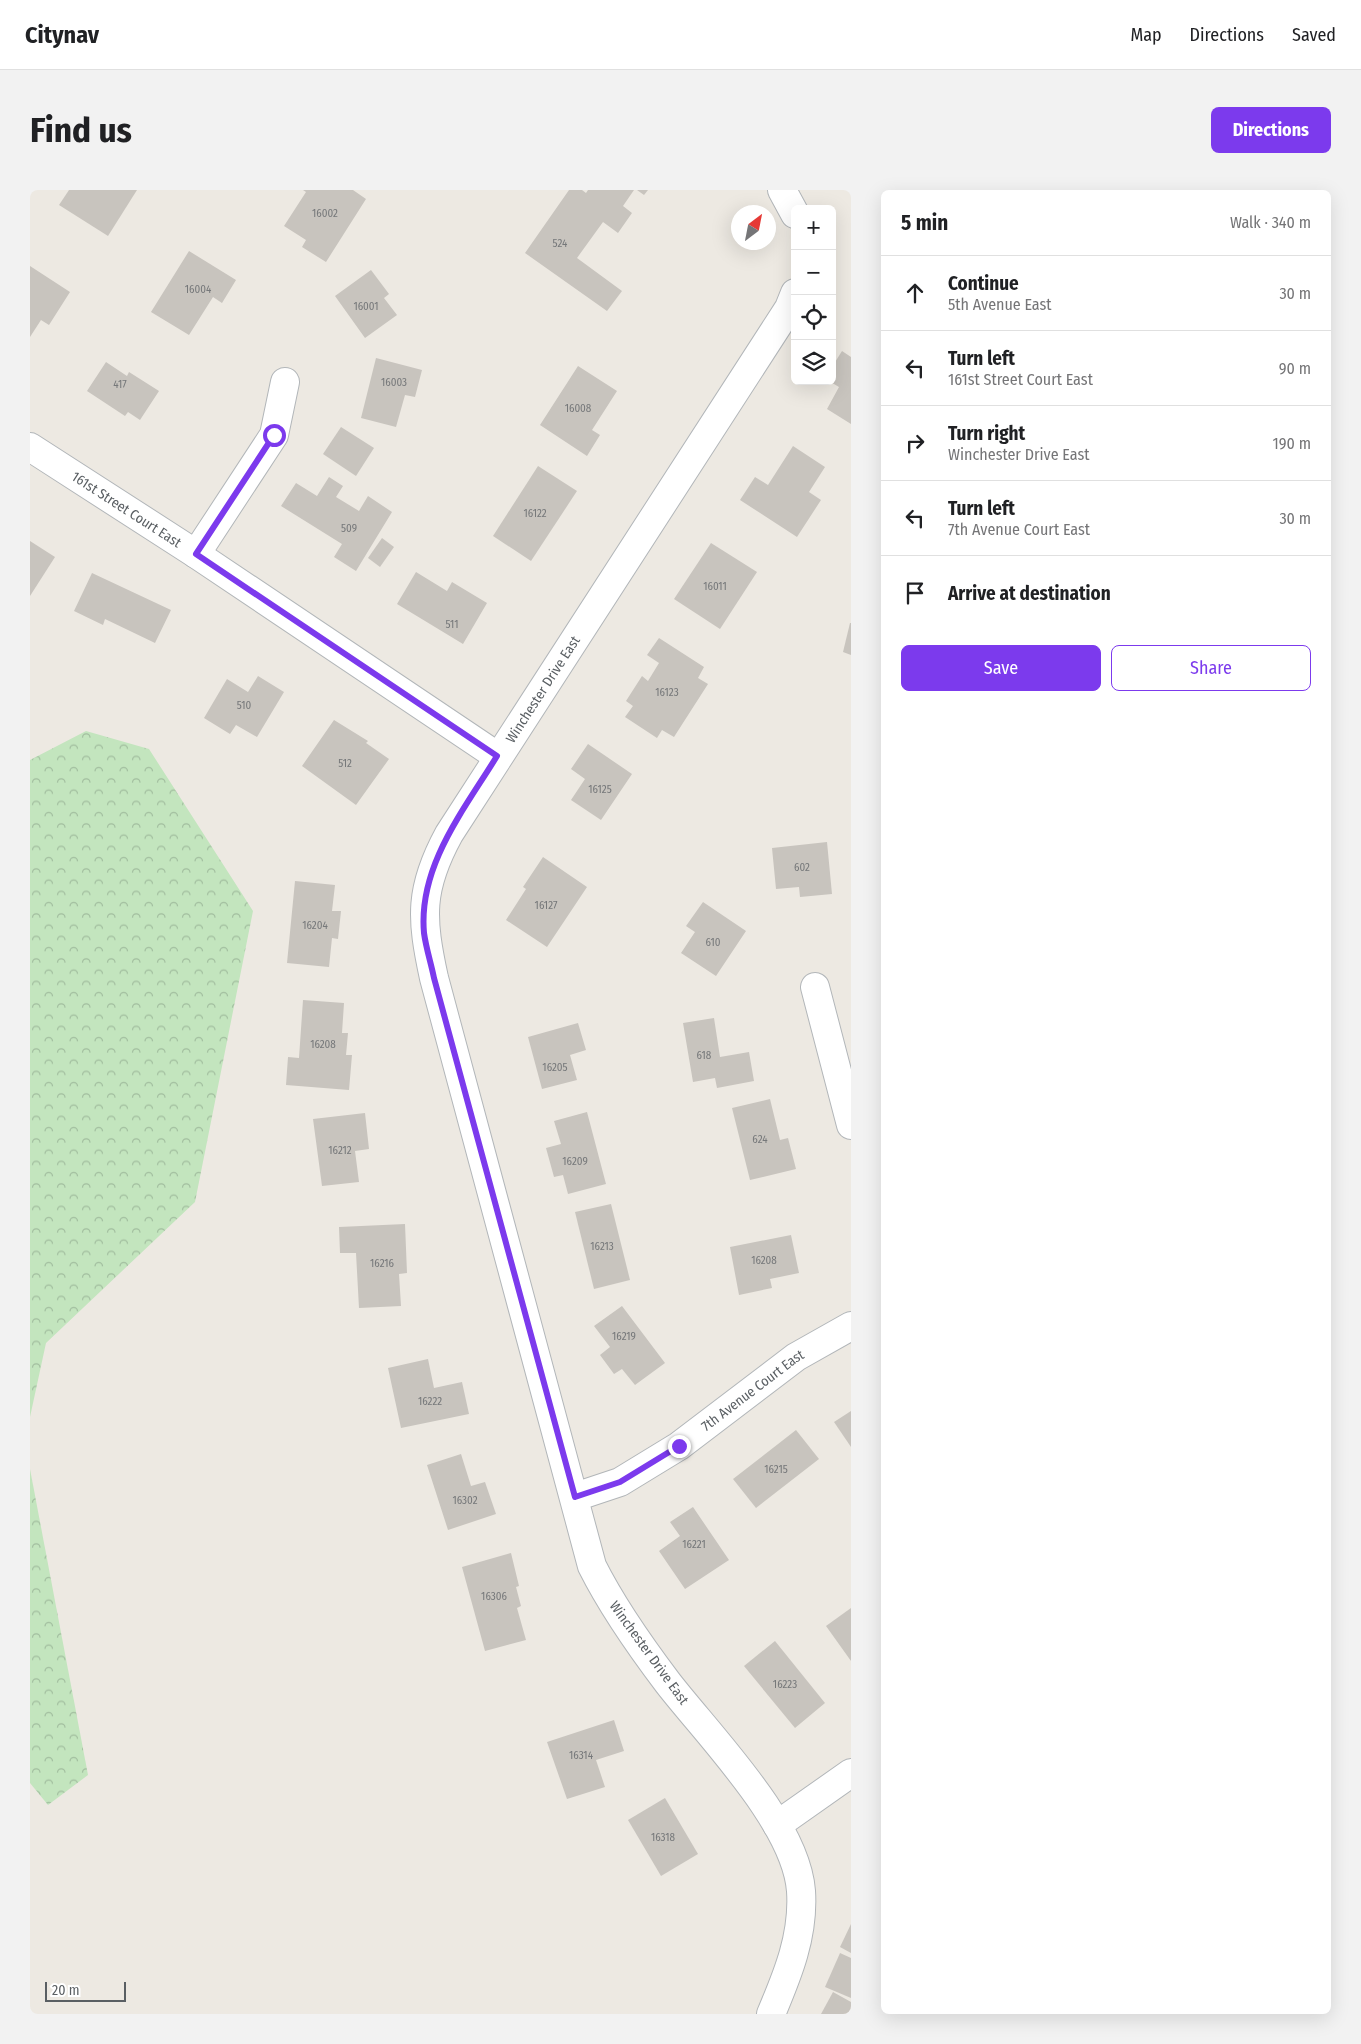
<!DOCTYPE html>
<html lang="en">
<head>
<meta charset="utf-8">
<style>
  :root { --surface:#fff; --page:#f2f2f2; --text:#202124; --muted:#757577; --line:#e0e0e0; --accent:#7c3aed }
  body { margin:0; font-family:"Fira Sans Condensed",sans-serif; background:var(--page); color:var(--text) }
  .controls { position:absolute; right:15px; top:15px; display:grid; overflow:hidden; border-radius:8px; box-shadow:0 5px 20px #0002 }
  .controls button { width:45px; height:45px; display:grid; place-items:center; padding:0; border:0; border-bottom:1px solid var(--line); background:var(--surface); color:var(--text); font:25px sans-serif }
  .compass { position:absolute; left:701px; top:15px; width:45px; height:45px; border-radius:50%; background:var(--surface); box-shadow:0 5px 20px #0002; rotate:32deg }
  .scale { position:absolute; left:15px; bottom:12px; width:81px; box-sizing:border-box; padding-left:5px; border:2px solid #5a5f63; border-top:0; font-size:14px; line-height:18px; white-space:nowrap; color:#5a5f63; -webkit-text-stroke:4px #fff; paint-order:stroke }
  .stop { position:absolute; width:15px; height:15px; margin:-11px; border:4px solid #7c3aed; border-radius:50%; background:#fff }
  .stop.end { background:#7c3aed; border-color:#fff; box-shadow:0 1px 5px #0008 }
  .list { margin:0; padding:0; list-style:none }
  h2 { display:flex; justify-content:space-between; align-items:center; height:65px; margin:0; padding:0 20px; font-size:21px }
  h2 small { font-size:16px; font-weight:400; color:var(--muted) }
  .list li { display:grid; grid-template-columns:32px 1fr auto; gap:15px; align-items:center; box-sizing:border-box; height:75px; padding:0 20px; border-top:1px solid var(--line) }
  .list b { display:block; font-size:19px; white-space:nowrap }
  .list p { margin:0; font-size:16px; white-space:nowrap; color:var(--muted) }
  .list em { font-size:16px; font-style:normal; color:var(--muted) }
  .actions { display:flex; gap:10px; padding:15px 20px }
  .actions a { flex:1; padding:11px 0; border:1px solid var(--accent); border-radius:8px; text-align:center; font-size:18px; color:var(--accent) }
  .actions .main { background:var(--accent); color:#fff }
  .icon { flex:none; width:28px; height:28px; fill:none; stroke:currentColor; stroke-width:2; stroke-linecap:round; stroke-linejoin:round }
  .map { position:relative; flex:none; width:821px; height:1824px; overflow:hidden; border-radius:8px }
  header { display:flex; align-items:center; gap:30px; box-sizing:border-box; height:70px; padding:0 25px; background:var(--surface); border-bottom:1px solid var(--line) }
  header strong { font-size:24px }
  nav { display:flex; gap:28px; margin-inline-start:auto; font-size:18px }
  .intro { display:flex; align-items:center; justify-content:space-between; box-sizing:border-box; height:120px; padding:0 30px }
  h1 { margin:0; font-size:35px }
  .button { padding:12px 22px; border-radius:8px; background:var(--accent); color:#fff; font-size:18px; font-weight:700 }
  main { display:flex; gap:30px; padding:0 30px }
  aside { flex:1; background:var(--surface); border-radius:8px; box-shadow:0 5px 20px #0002 }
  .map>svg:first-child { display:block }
  .forest { fill:url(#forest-crowns) }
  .building { fill:#c8c4be }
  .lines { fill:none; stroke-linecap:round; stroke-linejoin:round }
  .street-casing { stroke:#b2b6b9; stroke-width:30 }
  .street { stroke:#fff; stroke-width:28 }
  .route { stroke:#7c3aed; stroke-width:6 }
  .labels { text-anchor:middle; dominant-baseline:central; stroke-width:4; stroke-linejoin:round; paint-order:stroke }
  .number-label { font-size:11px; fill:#76787a }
  .street-label { font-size:14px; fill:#5a5f63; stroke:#fff }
</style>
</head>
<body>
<header>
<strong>Citynav</strong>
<nav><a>Map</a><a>Directions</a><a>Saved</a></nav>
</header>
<div class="intro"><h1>Find us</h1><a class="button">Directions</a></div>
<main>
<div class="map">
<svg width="821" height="1824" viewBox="0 0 821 1824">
  <defs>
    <pattern id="forest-crowns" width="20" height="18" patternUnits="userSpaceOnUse" patternTransform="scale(1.25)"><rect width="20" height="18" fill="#c3e5be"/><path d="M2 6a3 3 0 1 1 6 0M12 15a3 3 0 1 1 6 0" fill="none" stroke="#a1bd9e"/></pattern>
  </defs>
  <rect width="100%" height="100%" fill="#ede9e2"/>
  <g class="forest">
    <path d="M 56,541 L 119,559 L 223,721 L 165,1012 L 16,1153 L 0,1227 L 0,570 Z"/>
    <path d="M 0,1279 L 58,1585 L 18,1615 L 0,1593 Z"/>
  </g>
  <g class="building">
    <path d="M 39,0 L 107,0 L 78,46 L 29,15 Z"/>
    <path d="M 273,0 L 323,0 L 336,9 L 296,72 L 272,57 L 276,50 L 254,36 L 276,2 Z"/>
    <path d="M 539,0 L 552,0 L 556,3 L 558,0 L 604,0 L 593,16 L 602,23 L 588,43 L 573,32 L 547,68 L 592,101 L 577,121 L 495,63 Z"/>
    <path d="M 607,0 L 618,0 L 614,5 Z"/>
    <path d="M 159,61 L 206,90 L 192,113 L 183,107 L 159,145 L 121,122 Z"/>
    <path d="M 0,76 L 40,102 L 19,135 L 11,130 L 0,147 Z"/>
    <path d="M 341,80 L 359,104 L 354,108 L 367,125 L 335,148 L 305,106 Z"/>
    <path d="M 812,161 L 821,167 L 821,234 L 797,219 L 809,197 L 799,191 L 802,191 L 802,177 Z"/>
    <path d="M 346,168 L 392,180 L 385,207 L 375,205 L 366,237 L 331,228 Z"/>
    <path d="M 76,172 L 97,186 L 99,182 L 129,201 L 110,230 L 98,222 L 95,226 L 57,201 Z"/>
    <path d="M 548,176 L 587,201 L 562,240 L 570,245 L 557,266 L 510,235 Z"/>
    <path d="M 311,237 L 344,258 L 326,286 L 293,264 Z"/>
    <path d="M 763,256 L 795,277 L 779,302 L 791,310 L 767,347 L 710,310 L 725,287 L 738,295 Z"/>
    <path d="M 508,276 L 547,301 L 501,371 L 463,346 Z"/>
    <path d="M 299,287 L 313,296 L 306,307 L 329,321 L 338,306 L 362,322 L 326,381 L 304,367 L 312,354 L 251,316 L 266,293 L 287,306 Z"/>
    <path d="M 352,348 L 364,357 L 350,377 L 338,368 Z"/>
    <path d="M 0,351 L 25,367 L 0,406 Z"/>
    <path d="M 681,353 L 727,382 L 690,439 L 644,409 Z"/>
    <path d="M 386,382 L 417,401 L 422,392 L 457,413 L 433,454 L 367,414 Z"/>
    <path d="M 62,383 L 141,420 L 125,453 L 75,429 L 73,435 L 44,421 Z"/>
    <path d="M 820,433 L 821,433 L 821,465 L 813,462 Z"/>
    <path d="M 629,448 L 674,477 L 668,488 L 678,494 L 644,547 L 632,540 L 627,548 L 595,527 L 603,516 L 596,511 L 612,486 L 618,491 L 629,473 L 617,465 Z"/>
    <path d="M 228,486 L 254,502 L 227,547 L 206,535 L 200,544 L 174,528 L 197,489 L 218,502 Z"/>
    <path d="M 304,530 L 338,551 L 336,553 L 359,569 L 326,615 L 272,576 Z"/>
    <path d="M 558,554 L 602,584 L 571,630 L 541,610 L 555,589 L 541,579 Z"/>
    <path d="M 797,652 L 802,704 L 770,707 L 769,697 L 746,699 L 742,658 Z"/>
    <path d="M 513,667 L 557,697 L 517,757 L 476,730 L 496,699 L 493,697 Z"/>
    <path d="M 265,691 L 305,695 L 302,721 L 311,721 L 308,749 L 302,748 L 299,777 L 257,773 Z"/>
    <path d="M 673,712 L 716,741 L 686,786 L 651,763 L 665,742 L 656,736 Z"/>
    <path d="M 273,810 L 314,813 L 312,843 L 318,843 L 316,865 L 322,865 L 319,900 L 256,895 L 258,867 L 269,868 Z"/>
    <path d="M 684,828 L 690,867 L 719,862 L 724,891 L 687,898 L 685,888 L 663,892 L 653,833 Z"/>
    <path d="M 548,833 L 556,860 L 540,865 L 547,890 L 512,899 L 498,847 Z"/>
    <path d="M 740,909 L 750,950 L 758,948 L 766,979 L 720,990 L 702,918 Z"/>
    <path d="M 557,922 L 576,994 L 538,1004 L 533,985 L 524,987 L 516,958 L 531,954 L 524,931 Z"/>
    <path d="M 335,923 L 339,959 L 325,961 L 329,992 L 292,996 L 283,929 Z"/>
    <path d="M 581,1014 L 600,1090 L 564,1099 L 545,1022 Z"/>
    <path d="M 375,1034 L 377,1083 L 369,1084 L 371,1116 L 329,1118 L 326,1063 L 310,1063 L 309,1037 Z"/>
    <path d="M 761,1045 L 769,1083 L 740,1089 L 742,1098 L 709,1105 L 700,1057 Z"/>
    <path d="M 592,1116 L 635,1173 L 605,1195 L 592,1179 L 584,1184 L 570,1165 L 580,1157 L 564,1136 Z"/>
    <path d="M 398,1169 L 404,1198 L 432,1192 L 439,1224 L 371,1238 L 358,1178 Z"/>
    <path d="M 821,1221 L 821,1257 L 804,1232 Z"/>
    <path d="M 766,1240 L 789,1269 L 726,1318 L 703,1289 Z"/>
    <path d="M 431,1264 L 441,1296 L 455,1292 L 466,1324 L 418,1340 L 397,1275 Z"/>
    <path d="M 663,1317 L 699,1370 L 655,1399 L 629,1361 L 650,1346 L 640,1332 Z"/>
    <path d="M 481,1363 L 489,1396 L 486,1397 L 491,1416 L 487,1418 L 496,1450 L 455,1461 L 432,1377 Z"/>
    <path d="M 821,1418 L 821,1471 L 796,1436 Z"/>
    <path d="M 745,1451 L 795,1513 L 765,1538 L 714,1476 Z"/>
    <path d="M 584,1530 L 594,1561 L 566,1570 L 575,1597 L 537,1609 L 517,1552 Z"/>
    <path d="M 635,1608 L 668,1664 L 631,1686 L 598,1630 Z"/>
    <path d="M 821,1734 L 821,1763 L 810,1757 Z"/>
    <path d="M 810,1763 L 821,1768 L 821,1808 L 795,1797 Z"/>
    <path d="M 803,1802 L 821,1812 L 821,1824 L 791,1824 Z"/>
  </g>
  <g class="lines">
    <g class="street-casing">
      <g id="street">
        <path d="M 752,0 L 765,24"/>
        <path id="s1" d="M 0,257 L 166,364 L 467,566"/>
        <path d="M 166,364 L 244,245 L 255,192"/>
        <path d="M 785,797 L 821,935"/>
        <path id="s2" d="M 545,1307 L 590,1292 L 649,1256 L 766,1167 L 821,1136"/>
        <path d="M 747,1635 L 821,1583"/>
        <path id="s3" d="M 741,1824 C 758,1784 774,1745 771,1701 C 766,1633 679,1546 638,1493 C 610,1456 583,1418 562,1376 L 404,788 C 391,728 389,699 419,644 L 759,118 L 765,103"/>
      </g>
    </g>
    <use href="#street" class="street"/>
  </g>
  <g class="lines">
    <path class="route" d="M 244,245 L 166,364 L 467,566 C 434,620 388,676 394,743 C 396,758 401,773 404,788 L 545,1307 L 590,1292 L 649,1256"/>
  </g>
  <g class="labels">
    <g class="number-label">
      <text x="295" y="23">16002</text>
      <text x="530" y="53">524</text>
      <text x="168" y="99">16004</text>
      <text x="336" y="116">16001</text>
      <text x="364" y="192">16003</text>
      <text x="90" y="194">417</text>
      <text x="548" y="218">16008</text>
      <text x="505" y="323">16122</text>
      <text x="319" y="338">509</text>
      <text x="685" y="396">16011</text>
      <text x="422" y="434">511</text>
      <text x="637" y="502">16123</text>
      <text x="214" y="515">510</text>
      <text x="315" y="573">512</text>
      <text x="570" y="599">16125</text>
      <text x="772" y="677">602</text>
      <text x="516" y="715">16127</text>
      <text x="285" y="735">16204</text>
      <text x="683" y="752">610</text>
      <text x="293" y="854">16208</text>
      <text x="674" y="865">618</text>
      <text x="525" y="877">16205</text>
      <text x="730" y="949">624</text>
      <text x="310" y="960">16212</text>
      <text x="545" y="971">16209</text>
      <text x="572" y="1056">16213</text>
      <text x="734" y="1070">16208</text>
      <text x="352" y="1073">16216</text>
      <text x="594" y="1146">16219</text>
      <text x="400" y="1211">16222</text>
      <text x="746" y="1279">16215</text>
      <text x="435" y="1310">16302</text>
      <text x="664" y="1354">16221</text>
      <text x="464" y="1406">16306</text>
      <text x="755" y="1494">16223</text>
      <text x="551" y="1565">16314</text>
      <text x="633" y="1647">16318</text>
    </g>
    <g class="street-label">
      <text stroke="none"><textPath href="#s1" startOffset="115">161st Street Court East</textPath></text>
      <text stroke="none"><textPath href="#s3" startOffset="1448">Winchester Drive East</textPath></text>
      <text stroke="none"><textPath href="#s2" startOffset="209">7th Avenue Court East</textPath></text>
      <text transform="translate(619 1463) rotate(54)">Winchester Drive East</text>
    </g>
  </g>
</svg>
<div class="controls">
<button>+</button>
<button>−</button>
<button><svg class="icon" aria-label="locate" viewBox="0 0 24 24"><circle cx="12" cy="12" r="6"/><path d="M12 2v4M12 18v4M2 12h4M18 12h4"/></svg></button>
<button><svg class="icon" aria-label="layers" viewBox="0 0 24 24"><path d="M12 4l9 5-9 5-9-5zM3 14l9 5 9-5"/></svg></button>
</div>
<svg class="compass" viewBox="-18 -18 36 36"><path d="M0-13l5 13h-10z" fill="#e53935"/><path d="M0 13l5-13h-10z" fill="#757577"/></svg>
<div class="scale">20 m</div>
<div class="stop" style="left:244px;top:245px"></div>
<div class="stop end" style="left:649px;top:1256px"></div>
</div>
<aside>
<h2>5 min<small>Walk · 340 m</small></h2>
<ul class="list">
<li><svg class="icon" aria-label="ahead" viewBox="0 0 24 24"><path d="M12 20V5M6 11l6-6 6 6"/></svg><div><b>Continue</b><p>5th Avenue East</p></div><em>30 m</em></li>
<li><svg class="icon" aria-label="left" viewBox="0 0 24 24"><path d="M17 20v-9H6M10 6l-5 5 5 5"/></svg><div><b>Turn left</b><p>161st Street Court East</p></div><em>90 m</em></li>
<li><svg class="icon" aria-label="right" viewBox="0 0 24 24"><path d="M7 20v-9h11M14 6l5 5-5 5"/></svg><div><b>Turn right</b><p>Winchester Drive East</p></div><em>190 m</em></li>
<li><svg class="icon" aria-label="left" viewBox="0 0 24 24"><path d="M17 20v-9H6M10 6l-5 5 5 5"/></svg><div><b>Turn left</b><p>7th Avenue Court East</p></div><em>30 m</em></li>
<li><svg class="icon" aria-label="arrive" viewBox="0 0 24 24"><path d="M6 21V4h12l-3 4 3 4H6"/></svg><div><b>Arrive at destination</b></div></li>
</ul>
<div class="actions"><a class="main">Save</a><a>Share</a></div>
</aside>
</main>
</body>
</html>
